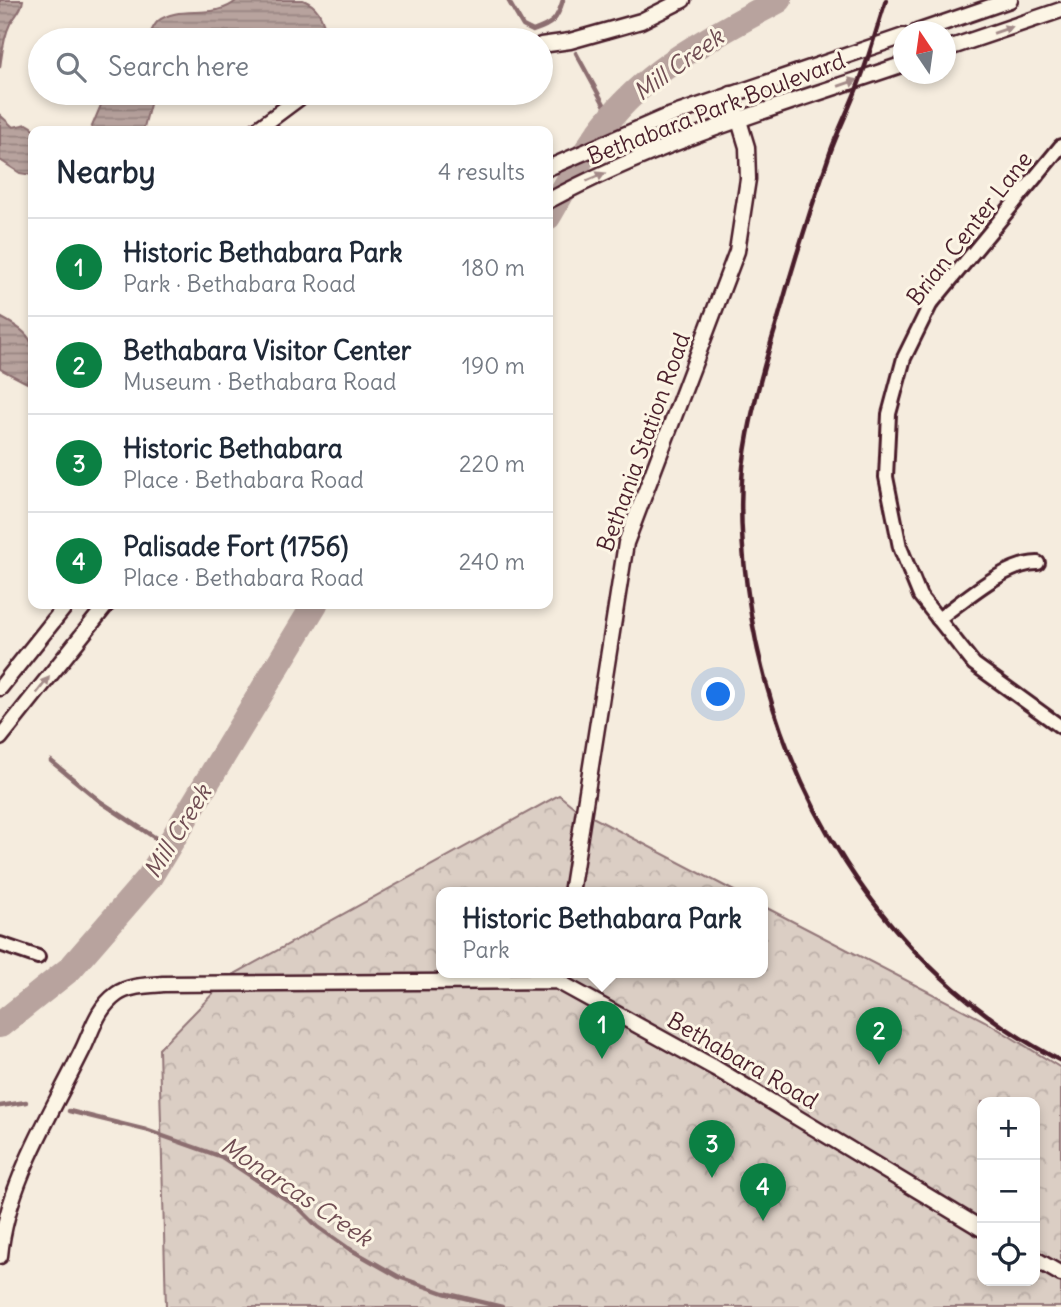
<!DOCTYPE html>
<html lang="en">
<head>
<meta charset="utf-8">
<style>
  :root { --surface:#fff; --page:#f2f2f3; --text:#1f2937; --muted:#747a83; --line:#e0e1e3; --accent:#0b8043 }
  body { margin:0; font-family:Delius,sans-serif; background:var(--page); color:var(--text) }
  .controls { position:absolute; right:21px; bottom:21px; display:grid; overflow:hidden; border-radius:14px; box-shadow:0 4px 10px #0003 }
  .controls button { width:63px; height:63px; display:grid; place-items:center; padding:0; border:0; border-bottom:2px solid var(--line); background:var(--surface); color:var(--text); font:35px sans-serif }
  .compass { position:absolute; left:893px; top:21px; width:63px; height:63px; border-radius:50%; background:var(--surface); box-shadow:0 4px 10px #0003; rotate:347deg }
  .you { position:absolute; left:719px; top:695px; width:24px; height:24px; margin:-18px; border:5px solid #fff; border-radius:50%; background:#1a73e8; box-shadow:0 0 0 10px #1a73e833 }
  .badge { display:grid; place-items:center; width:46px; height:46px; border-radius:50%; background:var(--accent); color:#fff; font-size:23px; font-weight:700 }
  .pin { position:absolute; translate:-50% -58px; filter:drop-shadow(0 2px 4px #0008) }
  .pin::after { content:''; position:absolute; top:37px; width:24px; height:21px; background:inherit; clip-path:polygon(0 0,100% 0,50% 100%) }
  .popup { position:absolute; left:436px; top:887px; width:332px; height:91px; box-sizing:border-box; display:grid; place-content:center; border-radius:14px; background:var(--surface); filter:drop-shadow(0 2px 5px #0005); font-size:23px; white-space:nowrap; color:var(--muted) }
  .popup b { font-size:26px; color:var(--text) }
  .popup::after { content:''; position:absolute; left:50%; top:100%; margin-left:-14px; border:14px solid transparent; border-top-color:var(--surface) }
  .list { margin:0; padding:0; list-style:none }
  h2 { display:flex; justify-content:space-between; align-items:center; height:91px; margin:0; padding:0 28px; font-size:30px }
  h2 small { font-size:23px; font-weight:400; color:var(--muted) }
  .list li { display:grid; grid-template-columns:46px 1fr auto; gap:21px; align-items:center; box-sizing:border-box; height:98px; padding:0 28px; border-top:2px solid var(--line) }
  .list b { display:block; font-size:26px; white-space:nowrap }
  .list p { margin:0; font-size:23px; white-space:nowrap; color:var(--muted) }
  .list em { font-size:23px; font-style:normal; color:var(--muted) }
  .icon { flex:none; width:38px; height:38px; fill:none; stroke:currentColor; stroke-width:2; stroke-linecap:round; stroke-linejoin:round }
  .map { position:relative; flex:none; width:1061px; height:1307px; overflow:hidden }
  .search { position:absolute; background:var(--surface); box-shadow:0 4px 10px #0003; left:28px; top:28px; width:525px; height:77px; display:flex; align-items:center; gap:18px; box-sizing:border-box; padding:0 24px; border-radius:38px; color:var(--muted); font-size:26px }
  .panel { position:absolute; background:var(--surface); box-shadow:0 4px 10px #0003; left:28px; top:126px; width:525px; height:483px; border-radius:14px }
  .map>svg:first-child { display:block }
  .forest { fill:url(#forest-crowns); stroke:#927678; stroke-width:2; fill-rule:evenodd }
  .water { fill:url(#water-rules); stroke:#8c6e70; stroke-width:2 }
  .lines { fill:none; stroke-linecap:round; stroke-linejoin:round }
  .stream { stroke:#8c6e70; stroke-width:4.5 }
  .river { stroke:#b8a39e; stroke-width:26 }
  .minor-casing { stroke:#4a1f2b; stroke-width:18 }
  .tertiary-casing { stroke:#4a1f2b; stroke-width:19 }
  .minor { stroke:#fcf5e5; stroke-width:12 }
  .tertiary { stroke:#fcf5e5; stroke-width:14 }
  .rail { stroke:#4a1f2b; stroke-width:4.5 }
  .oneway { fill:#a38a88 }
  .labels { text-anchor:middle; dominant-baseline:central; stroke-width:6; stroke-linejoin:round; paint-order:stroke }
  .street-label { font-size:23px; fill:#4a1f2b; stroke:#fcf5e5 }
  .water-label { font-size:24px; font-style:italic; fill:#704d53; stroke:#fcf5e5 }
</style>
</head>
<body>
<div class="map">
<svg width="1061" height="1307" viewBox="0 0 1061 1307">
  <defs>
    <pattern id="forest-crowns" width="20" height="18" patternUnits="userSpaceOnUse" patternTransform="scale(1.75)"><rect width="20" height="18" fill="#dbcec4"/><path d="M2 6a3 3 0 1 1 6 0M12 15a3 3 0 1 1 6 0" fill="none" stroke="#bdb0a9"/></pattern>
    <pattern id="water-rules" width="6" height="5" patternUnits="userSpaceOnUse" patternTransform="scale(1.75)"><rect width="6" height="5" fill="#b8a39e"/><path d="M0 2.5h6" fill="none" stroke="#988481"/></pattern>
  </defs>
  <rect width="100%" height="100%" fill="#f5ecde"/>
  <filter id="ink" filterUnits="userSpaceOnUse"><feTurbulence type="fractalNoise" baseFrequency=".0143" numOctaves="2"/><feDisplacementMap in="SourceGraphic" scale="14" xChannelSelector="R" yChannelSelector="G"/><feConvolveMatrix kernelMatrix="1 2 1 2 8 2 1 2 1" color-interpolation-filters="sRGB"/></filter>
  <g filter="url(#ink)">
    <path class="forest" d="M 559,795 L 575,808 L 738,893 L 441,893 L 441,973 L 763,973 L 763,906 L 985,1021 L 1061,1068 L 1061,1307 L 166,1307 L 159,1049 L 229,977 ZM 982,1102 L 1035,1102 L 1035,1281 L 982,1281 Z"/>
    <g class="water">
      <path d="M 0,0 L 23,0 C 22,11 15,15 10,24 C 3,38 2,54 0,68 Z"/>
      <path d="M 237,0 L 303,0 C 321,7 322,20 328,37 L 321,40 L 147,40 C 150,34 153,26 158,21 C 179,4 215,21 237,0 Z"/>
      <path d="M 106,93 L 153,93 L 143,131 L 90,131 Z"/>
      <path d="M 0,115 L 13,127 L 27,124 L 32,127 L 34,131 L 33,175 L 20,173 L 0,160 Z"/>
      <path d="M 0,317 C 37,337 37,343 27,383 L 0,369 Z"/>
    </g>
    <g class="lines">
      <g class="stream">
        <path d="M 508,0 L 523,26 L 533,31 C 553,24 557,20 563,0"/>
        <path d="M 576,53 L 611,117"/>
        <path d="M 51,761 L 101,802 L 169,847"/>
        <path d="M 0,1106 L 26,1102"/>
        <path d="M 69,1111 L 146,1130 L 222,1157 L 298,1207 L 318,1227 L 348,1248 L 399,1277 L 444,1293 L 502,1307"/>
      </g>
      <g class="river">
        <path d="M 548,217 C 568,183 586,146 612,116 C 657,63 719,33 779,0"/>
        <path d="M 0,1025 L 70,969 L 149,878 L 315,604"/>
      </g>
      <g class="minor-casing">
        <g id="minor">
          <path d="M 1061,146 L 930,305 L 904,358 L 889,414 L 886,477 L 900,547 L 920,596 L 974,664 L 1061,727"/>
          <path d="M 938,619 C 965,600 1005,563 1038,563"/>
          <path d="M 0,944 L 38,957"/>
        </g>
      </g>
      <g class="tertiary-casing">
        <g id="tertiary">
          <path d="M 917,32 L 1010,0"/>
          <path d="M 541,45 L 570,41 L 641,21 L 683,0"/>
          <path d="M 946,49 L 1061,10"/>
          <path d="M 255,131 L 306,93"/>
          <path d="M 548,168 L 663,118 L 904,36"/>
          <path d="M 548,201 C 659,141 784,105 904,64"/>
          <path d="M 0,688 L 67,604"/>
          <path d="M 0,738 L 107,604"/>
          <path d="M 571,893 L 626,543 L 737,251 L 748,179 L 747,147 L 731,94"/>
          <path d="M 0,1256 C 6,1186 51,1114 81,1053 C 92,1032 96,1009 117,994 C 130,985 148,986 163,984 L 557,981 L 715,1068 L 982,1229"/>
          <path d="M 1035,1259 L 1061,1274"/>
        </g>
      </g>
      <use href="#minor" class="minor"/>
      <use href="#tertiary" class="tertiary"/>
      <path class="rail" d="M 886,0 C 877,27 870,54 860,80 C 851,105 839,128 830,153 C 810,210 792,268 776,326 C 762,372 749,418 743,467 C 739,506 742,548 747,587 C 771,783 882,969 1061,1061"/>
    </g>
    <defs><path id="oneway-solid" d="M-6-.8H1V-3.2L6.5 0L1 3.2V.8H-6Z" transform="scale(1.75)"/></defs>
    <g class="oneway">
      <use href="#oneway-solid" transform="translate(1003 30) rotate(-19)"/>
      <use href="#oneway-solid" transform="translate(848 83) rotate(-19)"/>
      <use href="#oneway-solid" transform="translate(596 177) rotate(-23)"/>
      <use href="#oneway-solid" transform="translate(43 685) rotate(-52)"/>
    </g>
  </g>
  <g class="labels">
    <g class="street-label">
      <text transform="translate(716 108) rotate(-21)">Bethabara Park Boulevard</text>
      <text transform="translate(969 228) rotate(-52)">Brian Center Lane</text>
      <text transform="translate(643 442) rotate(-70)">Bethania Station Road</text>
      <text transform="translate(743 1060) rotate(30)">Bethabara Road</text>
    </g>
    <g class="water-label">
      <text transform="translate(678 64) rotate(-36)">Mill Creek</text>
      <text transform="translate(177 831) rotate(-58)">Mill Creek</text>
      <text transform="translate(297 1191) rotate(34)">Monarcas Creek</text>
    </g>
  </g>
</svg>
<div class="controls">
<button>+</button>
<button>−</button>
<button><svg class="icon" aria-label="locate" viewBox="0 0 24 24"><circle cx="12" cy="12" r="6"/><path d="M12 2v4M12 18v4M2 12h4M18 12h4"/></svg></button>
</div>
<svg class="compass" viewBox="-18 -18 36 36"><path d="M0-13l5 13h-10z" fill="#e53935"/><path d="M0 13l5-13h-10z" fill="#747a83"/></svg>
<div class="you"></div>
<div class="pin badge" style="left:602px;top:1059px">1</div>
<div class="popup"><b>Historic Bethabara Park</b>Park</div>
<div class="pin badge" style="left:879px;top:1065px">2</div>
<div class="pin badge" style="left:712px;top:1178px">3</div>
<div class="pin badge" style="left:763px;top:1221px">4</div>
<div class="search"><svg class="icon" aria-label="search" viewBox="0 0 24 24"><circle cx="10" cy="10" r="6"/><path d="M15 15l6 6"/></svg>Search here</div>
<section class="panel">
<h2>Nearby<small>4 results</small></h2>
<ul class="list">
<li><span class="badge">1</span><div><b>Historic Bethabara Park</b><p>Park · Bethabara Road</p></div><em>180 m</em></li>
<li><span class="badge">2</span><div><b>Bethabara Visitor Center</b><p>Museum · Bethabara Road</p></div><em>190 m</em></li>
<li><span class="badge">3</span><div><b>Historic Bethabara</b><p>Place · Bethabara Road</p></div><em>220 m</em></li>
<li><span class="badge">4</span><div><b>Palisade Fort (1756)</b><p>Place · Bethabara Road</p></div><em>240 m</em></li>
</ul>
</section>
</div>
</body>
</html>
